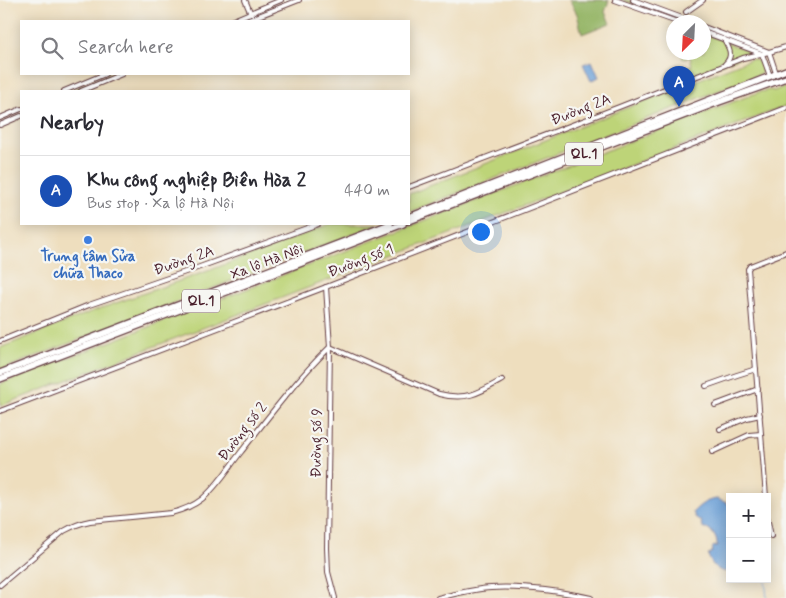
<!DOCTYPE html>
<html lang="en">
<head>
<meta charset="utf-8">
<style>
  :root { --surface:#fff; --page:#f7f7f7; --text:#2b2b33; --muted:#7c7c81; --line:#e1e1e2; --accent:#2563eb }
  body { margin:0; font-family:Mynerve,sans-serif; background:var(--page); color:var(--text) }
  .controls { position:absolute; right:15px; bottom:15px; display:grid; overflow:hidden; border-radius:0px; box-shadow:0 2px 12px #0003 }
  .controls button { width:45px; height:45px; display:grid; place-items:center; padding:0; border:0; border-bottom:1px solid var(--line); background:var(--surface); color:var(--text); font:25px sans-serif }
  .compass { position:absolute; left:666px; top:15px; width:45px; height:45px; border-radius:50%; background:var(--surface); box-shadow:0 2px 12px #0003; rotate:204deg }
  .you { position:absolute; left:480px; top:231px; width:18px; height:18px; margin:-12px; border:4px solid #fff; border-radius:50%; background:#1a73e8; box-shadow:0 0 0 8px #1a73e833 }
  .badge { display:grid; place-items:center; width:32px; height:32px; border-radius:50%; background:var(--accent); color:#fff; font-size:16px; font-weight:700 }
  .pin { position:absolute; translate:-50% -41px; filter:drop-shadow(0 1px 2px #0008) }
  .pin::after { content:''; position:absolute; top:26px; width:18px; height:15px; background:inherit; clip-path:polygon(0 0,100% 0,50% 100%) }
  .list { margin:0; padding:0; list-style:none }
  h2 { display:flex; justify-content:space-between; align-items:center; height:65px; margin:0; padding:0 20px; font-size:21px }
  h2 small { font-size:16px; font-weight:400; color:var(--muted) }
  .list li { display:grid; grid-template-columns:32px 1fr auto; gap:15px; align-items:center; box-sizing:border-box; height:70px; padding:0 20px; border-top:1px solid var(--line) }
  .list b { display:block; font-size:19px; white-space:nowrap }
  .list p { margin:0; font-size:16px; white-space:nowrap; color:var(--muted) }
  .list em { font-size:16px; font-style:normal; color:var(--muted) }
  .icon { flex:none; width:28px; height:28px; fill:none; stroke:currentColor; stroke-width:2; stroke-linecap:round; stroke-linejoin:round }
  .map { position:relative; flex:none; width:786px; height:598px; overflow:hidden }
  .search { position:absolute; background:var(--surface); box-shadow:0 2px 12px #0003; left:20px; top:20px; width:390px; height:55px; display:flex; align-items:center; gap:12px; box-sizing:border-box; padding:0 18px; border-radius:0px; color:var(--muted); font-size:19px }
  .panel { position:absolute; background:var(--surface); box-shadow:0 2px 12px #0003; left:20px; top:90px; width:390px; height:135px; border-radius:0px }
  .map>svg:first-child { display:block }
  .green { fill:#bdd478; stroke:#847a52 }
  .forest { fill:#96b668; stroke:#706a4a }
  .water { fill:#699ed6; stroke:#5a5e80 }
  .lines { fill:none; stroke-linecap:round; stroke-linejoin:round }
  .stream { stroke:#699ed6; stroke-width:1 }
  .minor-casing { stroke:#633c41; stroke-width:6 }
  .highway-casing { stroke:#633c41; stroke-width:8 }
  .minor { stroke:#fff; stroke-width:4 }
  .highway { stroke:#fff; stroke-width:5.5 }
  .shop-dot { fill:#3f7fe0; stroke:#f6f6f2; stroke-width:2 }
  .labels { text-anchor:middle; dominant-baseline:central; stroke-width:4.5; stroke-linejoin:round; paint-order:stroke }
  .shield { fill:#f6f6f2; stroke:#7e6067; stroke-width:1 }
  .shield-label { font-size:14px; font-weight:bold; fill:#4a1f2b }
  .street-label { font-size:15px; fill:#4a1f2b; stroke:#f6f6f2 }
  .shop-label { font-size:15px; font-weight:bold; fill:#366cbe; stroke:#f6f6f2 }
</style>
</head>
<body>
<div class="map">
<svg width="786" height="598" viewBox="0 0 786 598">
  <rect width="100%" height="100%" fill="#f6f6f2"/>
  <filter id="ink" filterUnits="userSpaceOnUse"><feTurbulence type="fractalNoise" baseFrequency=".02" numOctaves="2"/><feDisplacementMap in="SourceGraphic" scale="10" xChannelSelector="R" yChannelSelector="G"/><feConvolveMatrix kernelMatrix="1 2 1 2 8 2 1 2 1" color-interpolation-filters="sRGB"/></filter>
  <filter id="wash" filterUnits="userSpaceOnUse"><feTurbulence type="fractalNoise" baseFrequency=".0096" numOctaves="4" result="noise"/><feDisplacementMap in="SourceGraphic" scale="20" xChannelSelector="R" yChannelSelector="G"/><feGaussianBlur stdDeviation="1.12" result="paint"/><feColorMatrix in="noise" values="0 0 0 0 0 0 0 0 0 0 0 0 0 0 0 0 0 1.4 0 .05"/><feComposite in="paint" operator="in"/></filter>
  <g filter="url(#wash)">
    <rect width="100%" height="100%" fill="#eedebe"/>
    <g class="green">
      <path d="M 621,0 L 627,0 L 687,22 L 683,22 Z"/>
      <path d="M 704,34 L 724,41 L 728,48 L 729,53 L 727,61 L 723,64 L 690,77 L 686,67 L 692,65 L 690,57 L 683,59 L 681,53 L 704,52 Z"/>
      <path d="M 727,43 L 754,53 L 748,54 L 729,62 Z"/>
      <path d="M 751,59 C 756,59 760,62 762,67 L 762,72 L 758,75 L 409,212 L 409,194 Z"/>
      <path d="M 110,74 L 116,74 L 75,91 L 69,91 Z"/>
      <path d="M 786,86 L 786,106 L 142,351 L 0,406 L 0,384 L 759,92 L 770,90 L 774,91 Z"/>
      <path d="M 330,224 L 379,224 L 0,370 L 0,348 L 96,310 L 208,271 Z"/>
    </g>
    <path class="forest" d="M 569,0 L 609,0 L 605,12 L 610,23 L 582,34 L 577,14 Z"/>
    <g class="water">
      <path d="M 592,61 L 599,77 L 591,81 L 583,64 Z"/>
      <path d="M 717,499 L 727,503 L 730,507 L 730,568 L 725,572 C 716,570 711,564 708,555 L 712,552 L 713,549 L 712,548 L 714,546 L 717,547 C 718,540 714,534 709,529 L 704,529 L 701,524 L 702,522 L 695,517 L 693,512 C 700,505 706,500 717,499 Z"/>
    </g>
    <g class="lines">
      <path class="stream" d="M 765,579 L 767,598"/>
    </g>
  </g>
  <g filter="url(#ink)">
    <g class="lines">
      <g class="minor-casing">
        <g id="minor">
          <path d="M 245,0 L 251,14"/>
          <path d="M 615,0 L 677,22"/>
          <path d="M 633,0 L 693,22"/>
          <path d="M 686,12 L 703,0"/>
          <path d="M 231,21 L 281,0"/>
          <path d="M 246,21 L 299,0"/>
          <path d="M 704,27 L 769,52 L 776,73"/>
          <path d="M 704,32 L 760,53"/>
          <path d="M 724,39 C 729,48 734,56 725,64"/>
          <path d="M 762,54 L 770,76"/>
          <path d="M 64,91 L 105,74"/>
          <path d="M 81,91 L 122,74"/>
          <path d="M 0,118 L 21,109"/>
          <path d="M 0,125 L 21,116"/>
          <path d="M 409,187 L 619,107 L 743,58 L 769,52 L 786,47"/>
          <path d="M 326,287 L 330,347 L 327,548 L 328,572 L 335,598"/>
          <path d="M 0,341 L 89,305 L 197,268 L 318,224"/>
          <path d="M 706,386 L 737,375 L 756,369"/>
          <path d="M 715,405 L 758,389"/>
          <path d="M 0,411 L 326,287 L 786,108"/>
          <path d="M 720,429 L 747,418 L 760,415"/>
          <path d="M 712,452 L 749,435 L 761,434"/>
          <path d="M 766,497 L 748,269 L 750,266 L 786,252"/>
          <path d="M 767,517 L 771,536"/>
          <path d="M 0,585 L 64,531 C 73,526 80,523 90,521 L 171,513 C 183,510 193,506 202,499 C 218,486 229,467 241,452 C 269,416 297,379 330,347 L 439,394 C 466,401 479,393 502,380"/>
          <path d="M 438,598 C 455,594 473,589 491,588 C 525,586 558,591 591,598"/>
        </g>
      </g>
      <g class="highway-casing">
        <g id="highway">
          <path d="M 409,217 L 786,70"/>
          <path d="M 409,221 L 719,102 L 786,78"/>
          <path d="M 0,373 L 390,224"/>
          <path d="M 0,379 L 403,224"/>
        </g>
      </g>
      <use href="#minor" class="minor"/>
      <use href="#highway" class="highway"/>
    </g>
  </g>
  <circle class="shop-dot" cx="88" cy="240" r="5"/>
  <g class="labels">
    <g class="shield">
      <rect x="565" y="142.5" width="38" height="23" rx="4"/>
      <rect x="182" y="289.5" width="38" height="23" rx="4"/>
    </g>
    <g class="shield-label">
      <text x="584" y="154">QL.1</text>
      <text x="201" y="301">QL.1</text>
    </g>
    <g class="street-label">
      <text transform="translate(581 110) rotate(-21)">Đường 2A</text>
      <text transform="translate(184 261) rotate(-19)">Đường 2A</text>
      <text transform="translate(361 261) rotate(-21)">Đường số 1</text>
      <text transform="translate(267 262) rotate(-21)">Xa lộ Hà Nội</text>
      <text transform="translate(243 432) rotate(-52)">Đường số 2</text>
      <text transform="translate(317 443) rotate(-89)">Đường số 9</text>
    </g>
    <g class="shop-label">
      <text x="88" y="257">Trung tâm Sửa<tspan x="88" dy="17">chữa Thaco</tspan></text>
    </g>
  </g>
</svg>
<div class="controls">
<button>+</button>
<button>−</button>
</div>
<svg class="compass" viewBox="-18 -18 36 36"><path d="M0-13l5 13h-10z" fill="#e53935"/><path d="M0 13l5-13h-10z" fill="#7c7c81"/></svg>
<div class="you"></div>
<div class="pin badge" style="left:679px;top:107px;background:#1a4fb4">A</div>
<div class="search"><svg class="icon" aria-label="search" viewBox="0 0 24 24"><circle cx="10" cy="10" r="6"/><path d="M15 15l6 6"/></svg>Search here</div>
<section class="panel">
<h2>Nearby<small></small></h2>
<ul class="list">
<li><span class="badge" style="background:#1a4fb4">A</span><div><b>Khu công nghiệp Biên Hòa 2</b><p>Bus stop · Xa lộ Hà Nội</p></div><em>440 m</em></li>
</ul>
</section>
</div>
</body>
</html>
